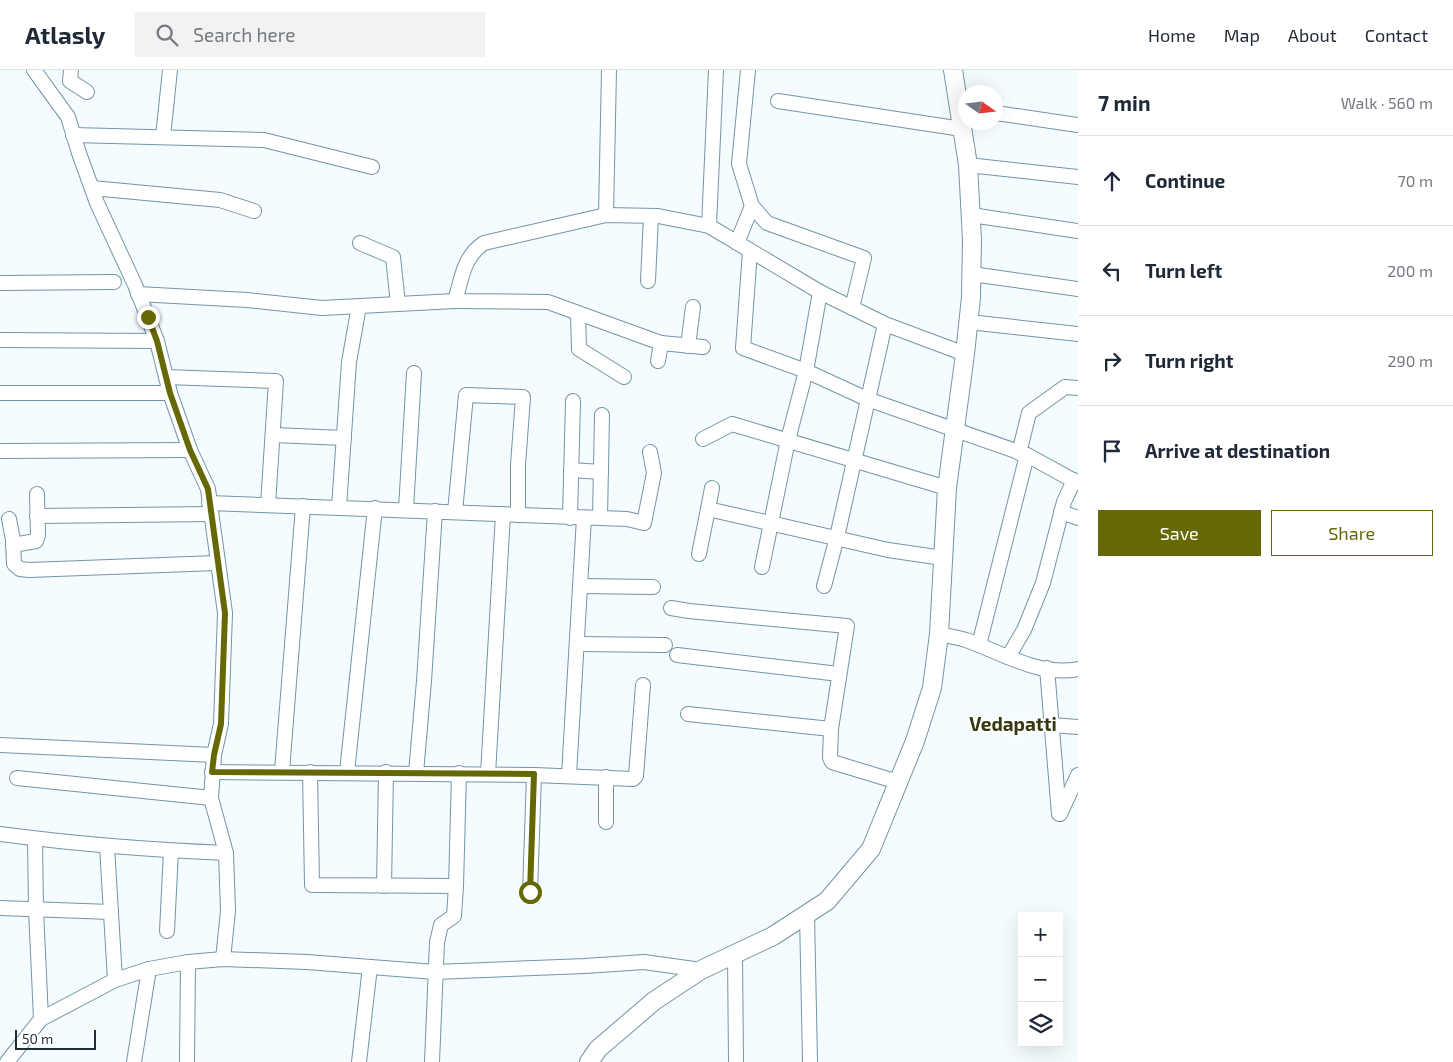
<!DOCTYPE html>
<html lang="en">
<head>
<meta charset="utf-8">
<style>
  :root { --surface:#fff; --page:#f2f2f3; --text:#1f2937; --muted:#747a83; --line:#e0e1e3; --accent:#666806 }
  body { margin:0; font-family:"Exo 2",sans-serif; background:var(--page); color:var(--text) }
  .controls { position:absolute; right:15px; bottom:15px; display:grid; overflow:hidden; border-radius:0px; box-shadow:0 5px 20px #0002 }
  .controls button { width:45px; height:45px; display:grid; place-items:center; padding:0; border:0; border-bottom:1px solid var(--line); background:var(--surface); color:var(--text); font:25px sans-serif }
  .compass { position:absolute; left:958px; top:15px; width:45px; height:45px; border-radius:50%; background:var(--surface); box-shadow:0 5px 20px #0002; rotate:104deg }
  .scale { position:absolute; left:15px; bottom:12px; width:81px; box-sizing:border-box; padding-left:5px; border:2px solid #1f2d34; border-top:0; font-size:14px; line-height:18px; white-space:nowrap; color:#1f2d34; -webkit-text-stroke:4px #fff; paint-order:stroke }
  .stop { position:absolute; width:15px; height:15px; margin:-11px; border:4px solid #666806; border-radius:50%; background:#fff }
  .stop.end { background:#666806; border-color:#fff; box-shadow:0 1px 5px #0008 }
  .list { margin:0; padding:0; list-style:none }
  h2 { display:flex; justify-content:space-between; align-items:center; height:65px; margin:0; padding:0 20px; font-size:21px }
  h2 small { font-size:16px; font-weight:400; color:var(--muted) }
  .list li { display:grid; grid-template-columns:32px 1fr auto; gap:15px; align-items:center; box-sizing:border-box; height:90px; padding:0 20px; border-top:1px solid var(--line) }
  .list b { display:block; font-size:19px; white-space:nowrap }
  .list em { font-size:16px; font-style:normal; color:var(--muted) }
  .actions { display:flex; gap:10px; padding:15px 20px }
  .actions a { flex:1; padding:11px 0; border:1px solid var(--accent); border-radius:0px; text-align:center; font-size:18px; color:var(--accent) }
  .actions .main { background:var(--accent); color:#fff }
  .icon { flex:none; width:28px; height:28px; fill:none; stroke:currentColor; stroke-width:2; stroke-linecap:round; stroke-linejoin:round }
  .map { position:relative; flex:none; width:1078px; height:992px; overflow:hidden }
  header { display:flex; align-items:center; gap:30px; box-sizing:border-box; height:70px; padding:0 25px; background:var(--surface); border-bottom:1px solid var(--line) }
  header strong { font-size:24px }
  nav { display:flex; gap:28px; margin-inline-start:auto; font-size:18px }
  .search { width:350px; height:45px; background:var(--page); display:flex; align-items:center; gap:12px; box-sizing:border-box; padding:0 18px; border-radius:0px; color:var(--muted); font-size:19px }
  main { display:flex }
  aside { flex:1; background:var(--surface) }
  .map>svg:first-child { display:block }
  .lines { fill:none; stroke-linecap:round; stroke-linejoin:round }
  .minor-casing { stroke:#7295a5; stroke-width:16 }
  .major-casing { stroke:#7295a5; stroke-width:20 }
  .minor { stroke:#fff; stroke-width:14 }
  .major { stroke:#fff; stroke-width:18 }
  .route { stroke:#666806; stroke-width:6 }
  .labels { text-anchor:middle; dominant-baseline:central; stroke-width:4; stroke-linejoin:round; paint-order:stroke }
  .district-label { font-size:19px; font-weight:bold; fill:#36380f; stroke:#fff }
</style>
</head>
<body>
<header>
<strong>Atlasly</strong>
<div class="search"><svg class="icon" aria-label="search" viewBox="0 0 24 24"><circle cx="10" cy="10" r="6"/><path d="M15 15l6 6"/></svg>Search here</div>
<nav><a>Home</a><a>Map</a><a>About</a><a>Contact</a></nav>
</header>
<main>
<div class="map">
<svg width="1078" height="992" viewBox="0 0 1078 992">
  <rect width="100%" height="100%" fill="#f4fcff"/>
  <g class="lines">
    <g class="minor-casing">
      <g id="minor">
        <path d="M 34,0 L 68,47 L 79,83 L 97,133 L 135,215 L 157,271 L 170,323 L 190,380 L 208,419 L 225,543 L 221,654 L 214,685 L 211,728 L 226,783 L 228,841 L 223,889"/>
        <path d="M 71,0 L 70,11 L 87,22"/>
        <path d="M 748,0 L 739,94 L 752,136 L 767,153 L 864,188 L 852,238"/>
        <path d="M 778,31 L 962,59"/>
        <path d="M 996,43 L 1078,55"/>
        <path d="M 73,65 L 264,70 L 372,97"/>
        <path d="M 163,67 L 170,0"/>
        <path d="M 968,95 L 1078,107"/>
        <path d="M 92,118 L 220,130 L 254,141"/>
        <path d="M 606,145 L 609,0"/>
        <path d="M 971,145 L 1078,161"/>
        <path d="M 709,156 L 716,0"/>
        <path d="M 360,173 L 393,187 L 398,234"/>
        <path d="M 737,173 L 752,136"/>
        <path d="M 750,181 L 743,278 L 806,301 L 867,329 L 1027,385 L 1078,413"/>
        <path d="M 972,204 L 1078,219"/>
        <path d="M 648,211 L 651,146"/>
        <path d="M 0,213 L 114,212"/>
        <path d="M 138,224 L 247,230 L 322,238 L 455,231"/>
        <path d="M 578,243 L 579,279 L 624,307"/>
        <path d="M 969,252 L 1078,264"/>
        <path d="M 0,270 L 157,271"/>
        <path d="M 688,276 L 693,237"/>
        <path d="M 703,277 L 661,273 L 548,232 L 455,231 C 462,208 463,187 484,173 L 606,145 L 658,146 L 709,156 L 820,222 L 885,254 L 965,284"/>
        <path d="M 658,291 L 661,273"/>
        <path d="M 166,307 L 276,311 L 268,435"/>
        <path d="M 0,323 L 170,323"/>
        <path d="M 273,365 L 344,368"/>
        <path d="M 703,369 L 732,354 L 947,418"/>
        <path d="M 0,381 L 190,380"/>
        <path d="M 1019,383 L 1029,343 L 1065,317 L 1078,318"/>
        <path d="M 571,400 L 601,402"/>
        <path d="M 209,433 L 627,449 L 644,453 L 654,403 L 650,382"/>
        <path d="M 339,437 L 349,292 L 359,236"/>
        <path d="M 406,439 L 414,303"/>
        <path d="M 708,439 L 712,418"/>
        <path d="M 455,442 L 466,325 L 523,327 L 518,395 L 518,445"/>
        <path d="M 1061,442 L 1078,448"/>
        <path d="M 37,446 L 211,444"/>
        <path d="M 570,448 L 573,331"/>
        <path d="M 600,448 L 602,345"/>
        <path d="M 9,449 L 13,470 L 14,494 L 20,499 L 29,500 L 217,493"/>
        <path d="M 13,475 L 36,471 L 38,465 L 37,424"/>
        <path d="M 699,484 L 708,439 L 888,480 L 943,488"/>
        <path d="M 762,497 L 788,370 L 806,301 L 820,222"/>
        <path d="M 580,516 L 653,517"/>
        <path d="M 824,516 L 837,467 L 885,254"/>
        <path d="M 671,538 L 689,541 L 847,556 L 831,659 L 830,688 L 832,692 L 898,712"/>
        <path d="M 939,564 C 948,566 957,567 966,570 C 1000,582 1040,607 1078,599"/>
        <path d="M 577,574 L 665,575"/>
        <path d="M 979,575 L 1027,385"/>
        <path d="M 677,585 L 839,604"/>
        <path d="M 1008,587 L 1024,560 L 1043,513 L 1064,432 L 1074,410"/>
        <path d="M 1047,598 L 1059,744"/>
        <path d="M 688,644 L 831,659"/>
        <path d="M 1052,655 L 1078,657"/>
        <path d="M 0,675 L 214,685"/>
        <path d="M 282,701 L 303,436"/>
        <path d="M 212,702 L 534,705 L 633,709 L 636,706 L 643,615"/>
        <path d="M 310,702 L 312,815 L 456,816 L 454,846 L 441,855 L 437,872 L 432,992"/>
        <path d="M 347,702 L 375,438"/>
        <path d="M 416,703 L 424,611 L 435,441"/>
        <path d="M 488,704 L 503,444"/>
        <path d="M 569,705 L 584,448"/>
        <path d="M 17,708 L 211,728"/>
        <path d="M 1060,744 L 1078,705"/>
        <path d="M 606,752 L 606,707"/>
        <path d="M 0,764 C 75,774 150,780 226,783"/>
        <path d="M 35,769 L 36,839 L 41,949"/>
        <path d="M 107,776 L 115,910"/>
        <path d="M 384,816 L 386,702"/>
        <path d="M 456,816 L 459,703"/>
        <path d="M 530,822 L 534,705"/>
        <path d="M 0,838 L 111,842"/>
        <path d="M 807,844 L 810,992"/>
        <path d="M 167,861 L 171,781"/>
        <path d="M 735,883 L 736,992"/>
        <path d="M 7,992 L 41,949 L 115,910 L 149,899 L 188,892 L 223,889 L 307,892 L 435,902 L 585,896 L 644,892 L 701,900"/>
        <path d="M 134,992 L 149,899"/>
        <path d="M 187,992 L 188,892"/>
        <path d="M 359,992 L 370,897"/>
      </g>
    </g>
    <g class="major-casing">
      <path id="major" d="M 589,992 L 598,979 L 654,931 L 701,900 L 773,866 L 827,831 L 871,779 L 915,671 L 932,618 L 939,564 L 947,418 L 965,284 L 971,227 L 972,170 L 968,95 L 953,0"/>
    </g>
    <use href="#minor" class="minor"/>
    <use href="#major" class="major"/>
  </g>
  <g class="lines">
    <path class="route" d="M 148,247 L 157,271 L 170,323 L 190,380 L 208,419 L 225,543 L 221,654 L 214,685 L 212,702 L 534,704 L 530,822"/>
  </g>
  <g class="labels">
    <g class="district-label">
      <text x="1013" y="653">Vedapatti</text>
    </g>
  </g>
</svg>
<div class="controls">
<button>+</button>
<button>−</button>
<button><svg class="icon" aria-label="layers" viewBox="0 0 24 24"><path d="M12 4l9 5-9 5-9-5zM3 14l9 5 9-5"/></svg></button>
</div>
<svg class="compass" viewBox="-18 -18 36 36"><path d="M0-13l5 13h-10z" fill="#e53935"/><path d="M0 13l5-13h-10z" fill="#747a83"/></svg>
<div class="scale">50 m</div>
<div class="stop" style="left:530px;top:822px"></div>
<div class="stop end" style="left:148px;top:247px"></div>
</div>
<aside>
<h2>7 min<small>Walk · 560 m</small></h2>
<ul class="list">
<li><svg class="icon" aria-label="ahead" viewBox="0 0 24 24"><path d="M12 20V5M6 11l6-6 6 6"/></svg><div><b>Continue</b></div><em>70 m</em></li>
<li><svg class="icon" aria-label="left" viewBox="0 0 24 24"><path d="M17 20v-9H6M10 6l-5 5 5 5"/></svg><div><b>Turn left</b></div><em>200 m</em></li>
<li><svg class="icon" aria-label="right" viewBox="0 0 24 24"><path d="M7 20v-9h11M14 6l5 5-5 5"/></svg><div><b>Turn right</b></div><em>290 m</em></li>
<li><svg class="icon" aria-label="arrive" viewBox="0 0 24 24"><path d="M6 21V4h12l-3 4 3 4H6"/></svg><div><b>Arrive at destination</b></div></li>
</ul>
<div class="actions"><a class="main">Save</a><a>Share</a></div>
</aside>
</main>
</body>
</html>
